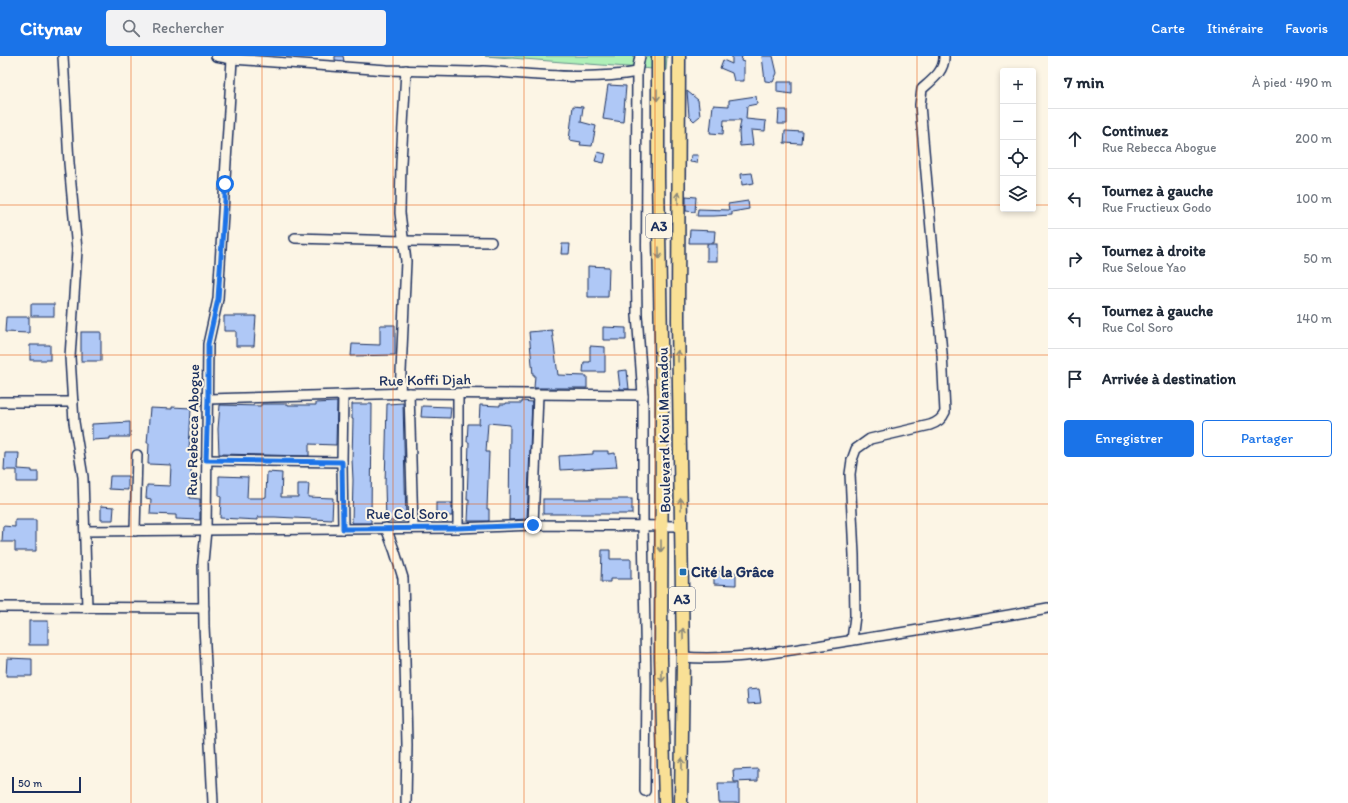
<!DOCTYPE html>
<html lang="fr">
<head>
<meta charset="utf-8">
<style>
  :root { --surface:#fff; --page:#f2f2f3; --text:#1f2937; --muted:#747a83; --line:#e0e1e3; --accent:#1a73e8 }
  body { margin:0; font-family:Itim,sans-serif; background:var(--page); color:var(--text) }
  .controls { position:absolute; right:12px; top:12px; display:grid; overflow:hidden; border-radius:4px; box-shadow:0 2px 6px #0003 }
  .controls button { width:36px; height:36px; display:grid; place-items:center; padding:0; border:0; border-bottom:1px solid var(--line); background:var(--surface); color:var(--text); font:20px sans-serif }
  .scale { position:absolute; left:12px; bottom:10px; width:69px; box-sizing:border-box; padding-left:4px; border:2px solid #1b2f5e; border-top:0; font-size:11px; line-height:14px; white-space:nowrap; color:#1b2f5e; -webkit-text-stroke:3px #fcf5e5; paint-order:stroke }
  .stop { position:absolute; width:12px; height:12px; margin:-9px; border:3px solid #1a73e8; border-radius:50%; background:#fff }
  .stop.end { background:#1a73e8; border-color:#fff; box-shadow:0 1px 4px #0008 }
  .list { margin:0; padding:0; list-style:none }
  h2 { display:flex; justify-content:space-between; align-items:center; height:52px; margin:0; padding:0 16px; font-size:17px }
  h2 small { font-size:13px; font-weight:400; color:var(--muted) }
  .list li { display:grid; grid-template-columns:26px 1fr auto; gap:12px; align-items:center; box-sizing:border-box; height:60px; padding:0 16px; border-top:1px solid var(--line) }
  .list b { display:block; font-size:15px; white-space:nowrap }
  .list p { margin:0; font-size:13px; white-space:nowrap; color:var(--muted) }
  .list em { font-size:13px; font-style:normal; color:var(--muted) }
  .actions { display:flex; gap:8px; padding:12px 16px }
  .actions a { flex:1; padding:9px 0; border:1px solid var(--accent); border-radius:4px; text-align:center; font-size:14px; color:var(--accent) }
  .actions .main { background:var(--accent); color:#fff }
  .icon { flex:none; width:22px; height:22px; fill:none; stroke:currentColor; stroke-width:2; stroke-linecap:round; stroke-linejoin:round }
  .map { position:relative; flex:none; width:1048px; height:747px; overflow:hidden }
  header { display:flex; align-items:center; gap:24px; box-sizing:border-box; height:56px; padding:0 20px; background:var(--accent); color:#fff }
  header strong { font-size:19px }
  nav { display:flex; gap:22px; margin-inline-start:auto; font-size:14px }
  .search { width:280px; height:36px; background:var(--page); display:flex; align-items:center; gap:10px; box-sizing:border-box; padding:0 14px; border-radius:4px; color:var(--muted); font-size:15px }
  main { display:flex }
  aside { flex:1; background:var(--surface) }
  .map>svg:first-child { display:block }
  .green { fill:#aff0b8; stroke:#65908b }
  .building { fill:#afc8f6; stroke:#1b2f5e }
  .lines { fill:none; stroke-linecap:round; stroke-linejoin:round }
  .minor-casing { stroke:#1b2f5e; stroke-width:12 }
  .major-casing { stroke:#1b2f5e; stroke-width:15 }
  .minor { stroke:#fcf5e5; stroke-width:9 }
  .major { stroke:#f9e096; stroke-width:12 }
  .oneway { stroke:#8a887a }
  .route { stroke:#1a73e8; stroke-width:5 }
  .grid { fill:none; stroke:#e8590c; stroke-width:1; stroke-opacity:0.55 }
  .poi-dot { fill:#1f6fb2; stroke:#fcf5e5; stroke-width:1.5 }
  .labels { text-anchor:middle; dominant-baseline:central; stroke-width:4; stroke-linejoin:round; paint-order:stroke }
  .shield { fill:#fcf5e5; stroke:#5e6a86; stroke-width:1 }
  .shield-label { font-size:14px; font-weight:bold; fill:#1b2f5e }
  .street-label { font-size:15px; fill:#1b2f5e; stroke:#fcf5e5 }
  .poi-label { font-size:15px; font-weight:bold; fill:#1b2f5e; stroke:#fcf5e5; text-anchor:start }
</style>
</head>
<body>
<header>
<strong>Citynav</strong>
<div class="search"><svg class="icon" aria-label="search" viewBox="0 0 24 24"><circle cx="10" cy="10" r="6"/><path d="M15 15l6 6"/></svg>Rechercher</div>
<nav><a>Carte</a><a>Itinéraire</a><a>Favoris</a></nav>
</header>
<main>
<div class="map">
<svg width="1048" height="747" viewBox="0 0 1048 747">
  <rect width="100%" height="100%" fill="#fcf5e5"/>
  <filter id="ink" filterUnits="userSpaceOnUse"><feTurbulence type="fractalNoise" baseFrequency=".025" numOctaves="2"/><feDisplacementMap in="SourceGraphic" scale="8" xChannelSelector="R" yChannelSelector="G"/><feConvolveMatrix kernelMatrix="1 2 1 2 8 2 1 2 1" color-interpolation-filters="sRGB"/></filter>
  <g filter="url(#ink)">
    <path class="green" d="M 485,0 L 667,0 L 666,14 Z"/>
    <g class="building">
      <path d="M 335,0 L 343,0 L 344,5 L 335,4 Z"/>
      <path d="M 732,0 L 742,0 L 741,5 L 744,6 L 744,25 L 734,25 L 732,17 L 720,12 L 723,4 L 732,8 Z"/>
      <path d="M 762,0 L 773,0 L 777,17 L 773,26 L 765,25 Z"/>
      <path d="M 777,26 L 792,26 L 792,38 L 777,36 Z"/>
      <path d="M 608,29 L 626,30 L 623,66 L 603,63 Z"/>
      <path d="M 687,35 L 698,44 L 700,60 L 694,65 L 689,60 Z"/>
      <path d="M 756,40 L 757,48 L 747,50 L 746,63 L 766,65 L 765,75 L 751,74 L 753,89 L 740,90 L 739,76 L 741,64 L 724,64 L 723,78 L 710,77 L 713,49 L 729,50 L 729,44 Z"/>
      <path d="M 573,50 L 583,51 L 581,66 L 596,70 L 592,90 L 580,89 L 581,86 L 569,84 Z"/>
      <path d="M 779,54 L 787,54 L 787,68 L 778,68 Z"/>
      <path d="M 785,75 L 803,76 L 802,88 L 784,87 Z"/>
      <path d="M 598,96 L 606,98 L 604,107 L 595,105 Z"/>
      <path d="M 691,99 L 698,99 L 697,107 L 690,106 Z"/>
      <path d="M 752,117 L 754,127 L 742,129 L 741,118 Z"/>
      <path d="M 686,140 L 696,141 L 695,156 L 686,155 Z"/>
      <path d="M 748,145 L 749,153 L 732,156 L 732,159 L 714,160 L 697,160 L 698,153 L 729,154 L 728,148 Z"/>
      <path d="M 690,174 L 715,175 L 714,187 L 689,187 Z"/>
      <path d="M 562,188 L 570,188 L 569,198 L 561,198 Z"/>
      <rect x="707" y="188" width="10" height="17"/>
      <path d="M 588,210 L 609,211 L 608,241 L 588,241 Z"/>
      <rect x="31" y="248" width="23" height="12"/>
      <path d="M 224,260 L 256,260 L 254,290 L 236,290 L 236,275 L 224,275 Z"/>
      <path d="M 6,261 L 29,261 L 29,277 L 5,276 Z"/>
      <path d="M 380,269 L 395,269 L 395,299 L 351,300 L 352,288 L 380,289 Z"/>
      <path d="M 603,271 L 626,272 L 626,284 L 603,284 Z"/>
      <path d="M 552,274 L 558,319 L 587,320 L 587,332 L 534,332 L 535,319 L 533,319 L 529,276 Z"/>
      <rect x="81" y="276" width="20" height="29"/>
      <rect x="30" y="289" width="20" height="15"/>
      <path d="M 590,290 L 605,291 L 605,316 L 583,316 L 584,306 L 590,306 Z"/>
      <path d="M 627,314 L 629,333 L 620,333 L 618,315 Z"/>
      <path d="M 522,345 L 532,346 L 527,463 L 509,464 L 510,369 L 488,367 L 486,396 L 489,396 L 487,453 L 489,453 L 489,465 L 468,465 L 469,444 L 467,444 L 469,386 L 467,386 L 468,368 L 479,368 L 480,349 L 500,350 L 500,348 L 506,348 L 506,347 L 522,347 Z"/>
      <path d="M 337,346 L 336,389 L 309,388 L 309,400 L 219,398 L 218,373 L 220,349 L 261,350 L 261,348 L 288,348 L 288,349 L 316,349 L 316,347 Z"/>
      <path d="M 403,347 L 406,465 L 386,465 L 385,429 L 387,348 Z"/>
      <path d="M 352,348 L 372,348 L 371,467 L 352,467 L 353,424 L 352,403 L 353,363 L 352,363 Z"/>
      <path d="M 422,350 L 451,351 L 450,362 L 421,361 Z"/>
      <path d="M 172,351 L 191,352 L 189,395 L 192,395 L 190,442 L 200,443 L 200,464 L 176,463 L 176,459 L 150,458 L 151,443 L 146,442 L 147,429 L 170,430 L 171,409 L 148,408 L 149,387 L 147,387 L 150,352 L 172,353 Z"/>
      <path d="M 130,366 L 130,381 L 110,381 L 110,383 L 92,384 L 92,368 Z"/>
      <path d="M 593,395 L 608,395 L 608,398 L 615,397 L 617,411 L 560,414 L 559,400 L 593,398 Z"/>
      <path d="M 5,397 L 19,397 L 18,413 L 32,414 L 32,416 L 38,416 L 38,426 L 17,426 L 17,414 L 4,414 Z"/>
      <path d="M 267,416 L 282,417 L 281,441 L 298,441 L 298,428 L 309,428 L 308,441 L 333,442 L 332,464 L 275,461 L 258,461 L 258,464 L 220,462 L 221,441 L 219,440 L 219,420 L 248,421 L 247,442 L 262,442 L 266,441 Z"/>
      <path d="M 110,420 L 128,420 L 128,434 L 109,433 Z"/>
      <rect x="543" y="443" width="89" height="15"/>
      <rect x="436" y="447" width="16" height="13"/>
      <path d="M 101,450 L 114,451 L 113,464 L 101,464 Z"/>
      <path d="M 15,464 L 36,464 L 36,495 L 15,495 L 15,486 L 2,486 L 3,470 L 15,471 Z"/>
      <path d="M 602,494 L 610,494 L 610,503 L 631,503 L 631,523 L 610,523 L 610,526 L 601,526 Z"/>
      <path d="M 714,515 L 736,516 L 736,529 L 714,528 Z"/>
      <rect x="29" y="565" width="19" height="24"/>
      <path d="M 7,602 L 32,603 L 32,620 L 6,620 Z"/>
      <path d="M 759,633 L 761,647 L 748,648 L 747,634 Z"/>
      <path d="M 758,713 L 758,725 L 734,726 L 733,714 Z"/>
      <path d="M 718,727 L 739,727 L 739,747 L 719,747 Z"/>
    </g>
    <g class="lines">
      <g class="minor-casing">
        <g id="minor">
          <path d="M 63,0 L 69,107 L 77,194 L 70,301 L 74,366 L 83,421 L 87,552"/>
          <path d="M 216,0 L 232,3 L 387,14 L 471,16 L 483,15 C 532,18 589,25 637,16 L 640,0"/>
          <path d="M 637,16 L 636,189 L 637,259 L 643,339 L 643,470 L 646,625 L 645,735"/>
          <path d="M 295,182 L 403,185 L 491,186"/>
          <path d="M 409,337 L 413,472"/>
          <path d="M 458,337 L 458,472"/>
          <path d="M 400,338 L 406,205 L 400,157 L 401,107 L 406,14"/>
          <path d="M 343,339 L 342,406 L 343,473"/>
          <path d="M 208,343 L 409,337 L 643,339"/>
          <path d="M 0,346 L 73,346"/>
          <path d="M 206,404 L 342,406"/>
          <path d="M 533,469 L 538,338"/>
          <path d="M 386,472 L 395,496 L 403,522 L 407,689 L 406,747"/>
          <path d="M 85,475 L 458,472 L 533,469 L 681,470"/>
          <path d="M 135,475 L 137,399"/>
          <path d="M 0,551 L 204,552"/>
          <path d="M 852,584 L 855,560 L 854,499 L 850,418 L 852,404 L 856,393 L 870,383 L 930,369 C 938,366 942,363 945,356 L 942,297 L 920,49 L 922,33 C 932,24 945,15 944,0"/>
          <path d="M 683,601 C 734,605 785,595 835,587 C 906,576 977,565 1048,552"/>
          <path d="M 213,747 L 204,570 L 203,506 L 206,474 L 208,288 L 218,243 L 232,3"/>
        </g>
      </g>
      <g class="major-casing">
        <g id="major">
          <path d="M 658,0 L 658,122 L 662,339 L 661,602 L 665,747"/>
          <path d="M 679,0 L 678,264 L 683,601 L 681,747"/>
        </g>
      </g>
      <use href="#minor" class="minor"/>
      <use href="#major" class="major"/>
    </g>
    <defs><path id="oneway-shaft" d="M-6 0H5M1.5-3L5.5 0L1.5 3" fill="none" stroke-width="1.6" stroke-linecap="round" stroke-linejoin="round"/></defs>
    <g class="oneway">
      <use href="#oneway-shaft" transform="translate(657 39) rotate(90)"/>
      <use href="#oneway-shaft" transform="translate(678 142) rotate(-90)"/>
      <use href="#oneway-shaft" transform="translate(659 197) rotate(89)"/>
      <use href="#oneway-shaft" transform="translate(678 300) rotate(-91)"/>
      <use href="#oneway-shaft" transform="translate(681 448) rotate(-91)"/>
      <use href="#oneway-shaft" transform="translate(661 490) rotate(90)"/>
      <use href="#oneway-shaft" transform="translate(683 578) rotate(-91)"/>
      <use href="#oneway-shaft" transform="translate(662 620) rotate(89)"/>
      <use href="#oneway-shaft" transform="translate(682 708) rotate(-89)"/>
    </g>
  </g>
  <g class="lines" filter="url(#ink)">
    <path class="route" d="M 225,128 L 225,144 L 218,243 L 208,288 L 208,343 L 206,404 L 342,406 L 343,473 L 458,472 L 533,469"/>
  </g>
  <path class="grid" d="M 131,0 L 131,747M 262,0 L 262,747M 393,0 L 393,747M 524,0 L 524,747M 655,0 L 655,747M 786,0 L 786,747M 917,0 L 917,747M 0,149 L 1003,149M 1033,149 L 1048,149M 0,299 L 1048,299M 0,448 L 1048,448M 0,598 L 1048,598"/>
  <rect class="poi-dot" x="679" y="512" width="8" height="8" rx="2"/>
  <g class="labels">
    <g class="shield">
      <rect x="646" y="158" width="26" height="24" rx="3"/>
      <rect x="669" y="531" width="26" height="24" rx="3"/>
    </g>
    <g class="shield-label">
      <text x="659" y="170">A3</text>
      <text x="682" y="543">A3</text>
    </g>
    <g class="street-label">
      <text transform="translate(425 324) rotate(-1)">Rue Koffi Djah</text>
      <text transform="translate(193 374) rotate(-89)">Rue Rebecca Abogue</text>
      <text transform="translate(664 374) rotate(-91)">Boulevard Koui Mamadou</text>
      <text x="407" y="458">Rue Col Soro</text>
    </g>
    <g class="poi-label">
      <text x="691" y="516">Cité la Grâce</text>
    </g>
  </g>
</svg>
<div class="controls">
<button>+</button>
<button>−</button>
<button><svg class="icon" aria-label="locate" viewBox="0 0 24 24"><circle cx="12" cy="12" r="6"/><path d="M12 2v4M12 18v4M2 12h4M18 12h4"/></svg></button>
<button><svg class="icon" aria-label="layers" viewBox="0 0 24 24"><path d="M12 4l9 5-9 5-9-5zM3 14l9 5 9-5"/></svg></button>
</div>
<div class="scale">50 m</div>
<div class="stop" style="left:225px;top:128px"></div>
<div class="stop end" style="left:533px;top:469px"></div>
</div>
<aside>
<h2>7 min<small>À pied · 490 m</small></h2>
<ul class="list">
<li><svg class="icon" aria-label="ahead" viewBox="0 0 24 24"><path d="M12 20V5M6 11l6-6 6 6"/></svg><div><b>Continuez</b><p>Rue Rebecca Abogue</p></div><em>200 m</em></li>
<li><svg class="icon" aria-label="left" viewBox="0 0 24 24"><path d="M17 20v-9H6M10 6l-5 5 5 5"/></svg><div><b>Tournez à gauche</b><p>Rue Fructieux Godo</p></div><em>100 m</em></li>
<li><svg class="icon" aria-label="right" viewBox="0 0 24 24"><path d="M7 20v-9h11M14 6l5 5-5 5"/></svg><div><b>Tournez à droite</b><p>Rue Seloue Yao</p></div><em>50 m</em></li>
<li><svg class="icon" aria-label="left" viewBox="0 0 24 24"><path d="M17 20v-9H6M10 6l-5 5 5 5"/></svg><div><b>Tournez à gauche</b><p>Rue Col Soro</p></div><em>140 m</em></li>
<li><svg class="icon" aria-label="arrive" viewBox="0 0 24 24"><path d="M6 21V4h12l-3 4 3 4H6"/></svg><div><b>Arrivée à destination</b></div></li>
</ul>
<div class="actions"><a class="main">Enregistrer</a><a>Partager</a></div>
</aside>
</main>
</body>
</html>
